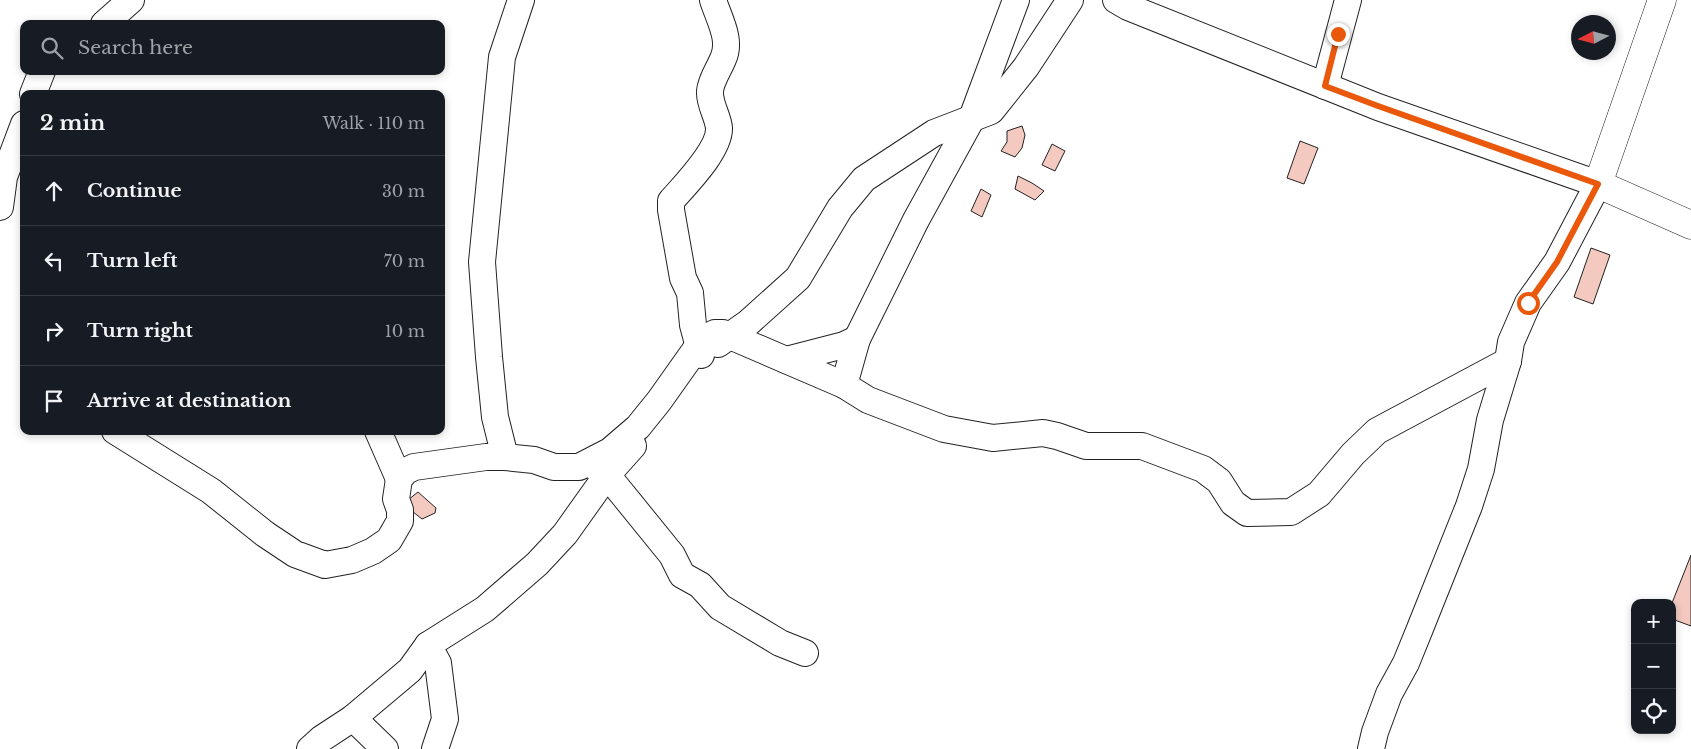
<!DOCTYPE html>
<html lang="en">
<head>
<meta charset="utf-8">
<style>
  :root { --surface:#171b24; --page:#242831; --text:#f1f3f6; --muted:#9ea1a6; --line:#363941 }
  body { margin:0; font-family:"Libre Baskerville",serif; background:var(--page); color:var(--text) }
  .controls { position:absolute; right:15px; bottom:15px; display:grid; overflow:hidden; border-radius:10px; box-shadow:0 2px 8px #0003 }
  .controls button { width:45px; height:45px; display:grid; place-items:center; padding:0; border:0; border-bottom:1px solid var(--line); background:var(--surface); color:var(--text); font:25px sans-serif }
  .compass { position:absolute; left:1571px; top:15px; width:45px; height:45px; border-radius:50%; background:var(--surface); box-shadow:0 2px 8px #0003; rotate:264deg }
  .stop { position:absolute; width:15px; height:15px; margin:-11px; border:4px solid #ea580c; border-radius:50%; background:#fff }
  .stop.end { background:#ea580c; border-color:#fff; box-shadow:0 1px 5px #0008 }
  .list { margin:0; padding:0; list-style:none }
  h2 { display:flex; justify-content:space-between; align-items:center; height:65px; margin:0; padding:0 20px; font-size:21px }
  h2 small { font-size:16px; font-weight:400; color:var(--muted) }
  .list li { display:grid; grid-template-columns:32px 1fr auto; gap:15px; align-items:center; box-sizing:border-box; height:70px; padding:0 20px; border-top:1px solid var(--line) }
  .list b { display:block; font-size:19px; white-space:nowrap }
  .list em { font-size:16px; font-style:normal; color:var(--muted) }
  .icon { flex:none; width:28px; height:28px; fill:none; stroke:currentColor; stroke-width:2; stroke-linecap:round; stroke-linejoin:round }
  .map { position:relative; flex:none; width:1691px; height:749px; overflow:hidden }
  .search { position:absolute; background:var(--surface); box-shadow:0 2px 8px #0003; left:20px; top:20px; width:425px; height:55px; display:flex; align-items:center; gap:12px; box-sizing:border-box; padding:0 18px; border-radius:10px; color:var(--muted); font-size:19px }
  .panel { position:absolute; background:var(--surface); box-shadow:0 2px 8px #0003; left:20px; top:90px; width:425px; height:345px; border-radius:10px }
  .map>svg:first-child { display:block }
  .building { fill:#f3c9c0; stroke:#222 }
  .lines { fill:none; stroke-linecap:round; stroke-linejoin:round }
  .minor-casing { stroke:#222; stroke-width:28 }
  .tertiary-casing { stroke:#222; stroke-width:29 }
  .minor { stroke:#fff; stroke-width:26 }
  .tertiary { stroke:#fff; stroke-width:28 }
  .route { stroke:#ea580c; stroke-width:6 }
</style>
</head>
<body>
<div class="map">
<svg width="1691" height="749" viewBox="0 0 1691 749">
  <rect width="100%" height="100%" fill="#fff"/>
  <g class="building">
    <path d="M 1022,126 L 1025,135 L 1022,148 L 1015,157 L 1001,151 L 1007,142 L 1007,131 Z"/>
    <path d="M 1300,141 L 1318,148 L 1304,184 L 1287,178 Z"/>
    <path d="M 1052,144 L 1065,151 L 1055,171 L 1042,165 Z"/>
    <path d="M 1018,176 L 1032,183 L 1044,191 L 1035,200 L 1015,189 Z"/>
    <path d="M 981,189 L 991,195 L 982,217 L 971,211 Z"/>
    <path d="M 1591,248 L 1610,255 L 1593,304 L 1574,297 Z"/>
    <path d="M 418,492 L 436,508 L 435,513 L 422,519 L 403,504 Z"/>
    <path d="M 1691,555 L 1691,626 L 1672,619 L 1672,603 Z"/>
  </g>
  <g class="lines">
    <g class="minor-casing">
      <g id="minor">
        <path d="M 1116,0 L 1128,7 L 1378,107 L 1598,184 L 1557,262 L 1528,303 L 1511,342 L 1508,361 L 1490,420 L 1481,469 L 1469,506 L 1419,631 L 1406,663 L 1389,694 L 1375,732 L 1371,749"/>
        <path d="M 104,24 L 131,0"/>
        <path d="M 1325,86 L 1348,0"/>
        <path d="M 33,94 L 42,71"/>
        <path d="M 0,207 L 4,177 L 24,124"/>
        <path d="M 718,344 L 748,323 L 798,278 L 840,208 L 864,179 L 934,133 L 991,111 L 1026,67 L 1070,0"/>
        <path d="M 701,355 L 693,325 L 690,293 L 683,278 L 671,210 L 671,201 C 685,185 720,150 719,128 C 718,116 709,104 710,91 C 711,80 719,69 723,59 C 732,40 719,19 713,0"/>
        <path d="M 786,360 L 844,345 L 857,339"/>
        <path d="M 844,385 L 857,339 L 916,220 L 972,118 L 1016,0"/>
        <path d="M 115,431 L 211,491 L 265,534 L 295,554 L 325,565 L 352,560 L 373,551 L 389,540 L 400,521 L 400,510 L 396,499 L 399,479 L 406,471 L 414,467 L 486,457 L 505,457 L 534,460 L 554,467 L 579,467 L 610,451 L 638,427 L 659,401 L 698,346 L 707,337 L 715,333 L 723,333 L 844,385 L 868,400 L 944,429 L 993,438 L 1043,433 L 1057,436 L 1086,446 L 1142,446 L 1203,469 L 1219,481 L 1233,503 L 1247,513 L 1291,512 L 1319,494 L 1353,454 L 1377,431 L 1508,361"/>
        <path d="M 378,431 L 399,479"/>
        <path d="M 505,457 L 495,417 L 489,357 L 482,262 L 502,57 L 521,0"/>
        <path d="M 594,466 L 607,475 L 672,555 L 682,575 L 700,585 L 720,607 L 780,643 L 805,653"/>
        <path d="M 428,645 L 438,663 L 445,719 L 435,749"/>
        <path d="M 353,718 L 385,749"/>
        <path d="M 310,749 L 321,739 L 353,718 L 410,670 L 428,645 L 485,609 L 537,564 L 565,534 L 607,475 L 633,446"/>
      </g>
    </g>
    <g class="tertiary-casing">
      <path id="tertiary" d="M 1662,0 L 1598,184 L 1691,225"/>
    </g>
    <use href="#minor" class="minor"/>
    <use href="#tertiary" class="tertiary"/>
  </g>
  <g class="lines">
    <path class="route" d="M 1338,34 L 1325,86 L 1378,106 L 1598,184 L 1557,262 L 1528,303"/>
  </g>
</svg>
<div class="controls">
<button>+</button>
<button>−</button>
<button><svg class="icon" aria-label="locate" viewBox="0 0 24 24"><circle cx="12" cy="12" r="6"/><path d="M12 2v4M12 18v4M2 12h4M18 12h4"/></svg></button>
</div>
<svg class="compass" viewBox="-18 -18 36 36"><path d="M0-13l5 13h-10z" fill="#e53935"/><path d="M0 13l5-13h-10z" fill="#9ea1a6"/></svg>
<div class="stop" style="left:1528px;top:303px"></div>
<div class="stop end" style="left:1338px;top:34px"></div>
<div class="search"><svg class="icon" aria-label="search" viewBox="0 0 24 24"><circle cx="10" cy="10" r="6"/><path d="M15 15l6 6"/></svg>Search here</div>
<section class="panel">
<h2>2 min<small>Walk · 110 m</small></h2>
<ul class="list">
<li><svg class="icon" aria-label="ahead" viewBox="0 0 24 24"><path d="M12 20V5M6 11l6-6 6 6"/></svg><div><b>Continue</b></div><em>30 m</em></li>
<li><svg class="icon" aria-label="left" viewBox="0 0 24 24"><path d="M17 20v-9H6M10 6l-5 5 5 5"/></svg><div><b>Turn left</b></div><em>70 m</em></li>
<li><svg class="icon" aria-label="right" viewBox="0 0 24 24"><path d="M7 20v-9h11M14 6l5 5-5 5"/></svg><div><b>Turn right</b></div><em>10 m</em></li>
<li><svg class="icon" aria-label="arrive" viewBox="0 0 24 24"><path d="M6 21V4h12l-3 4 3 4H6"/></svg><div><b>Arrive at destination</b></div></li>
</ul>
</section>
</div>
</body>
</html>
